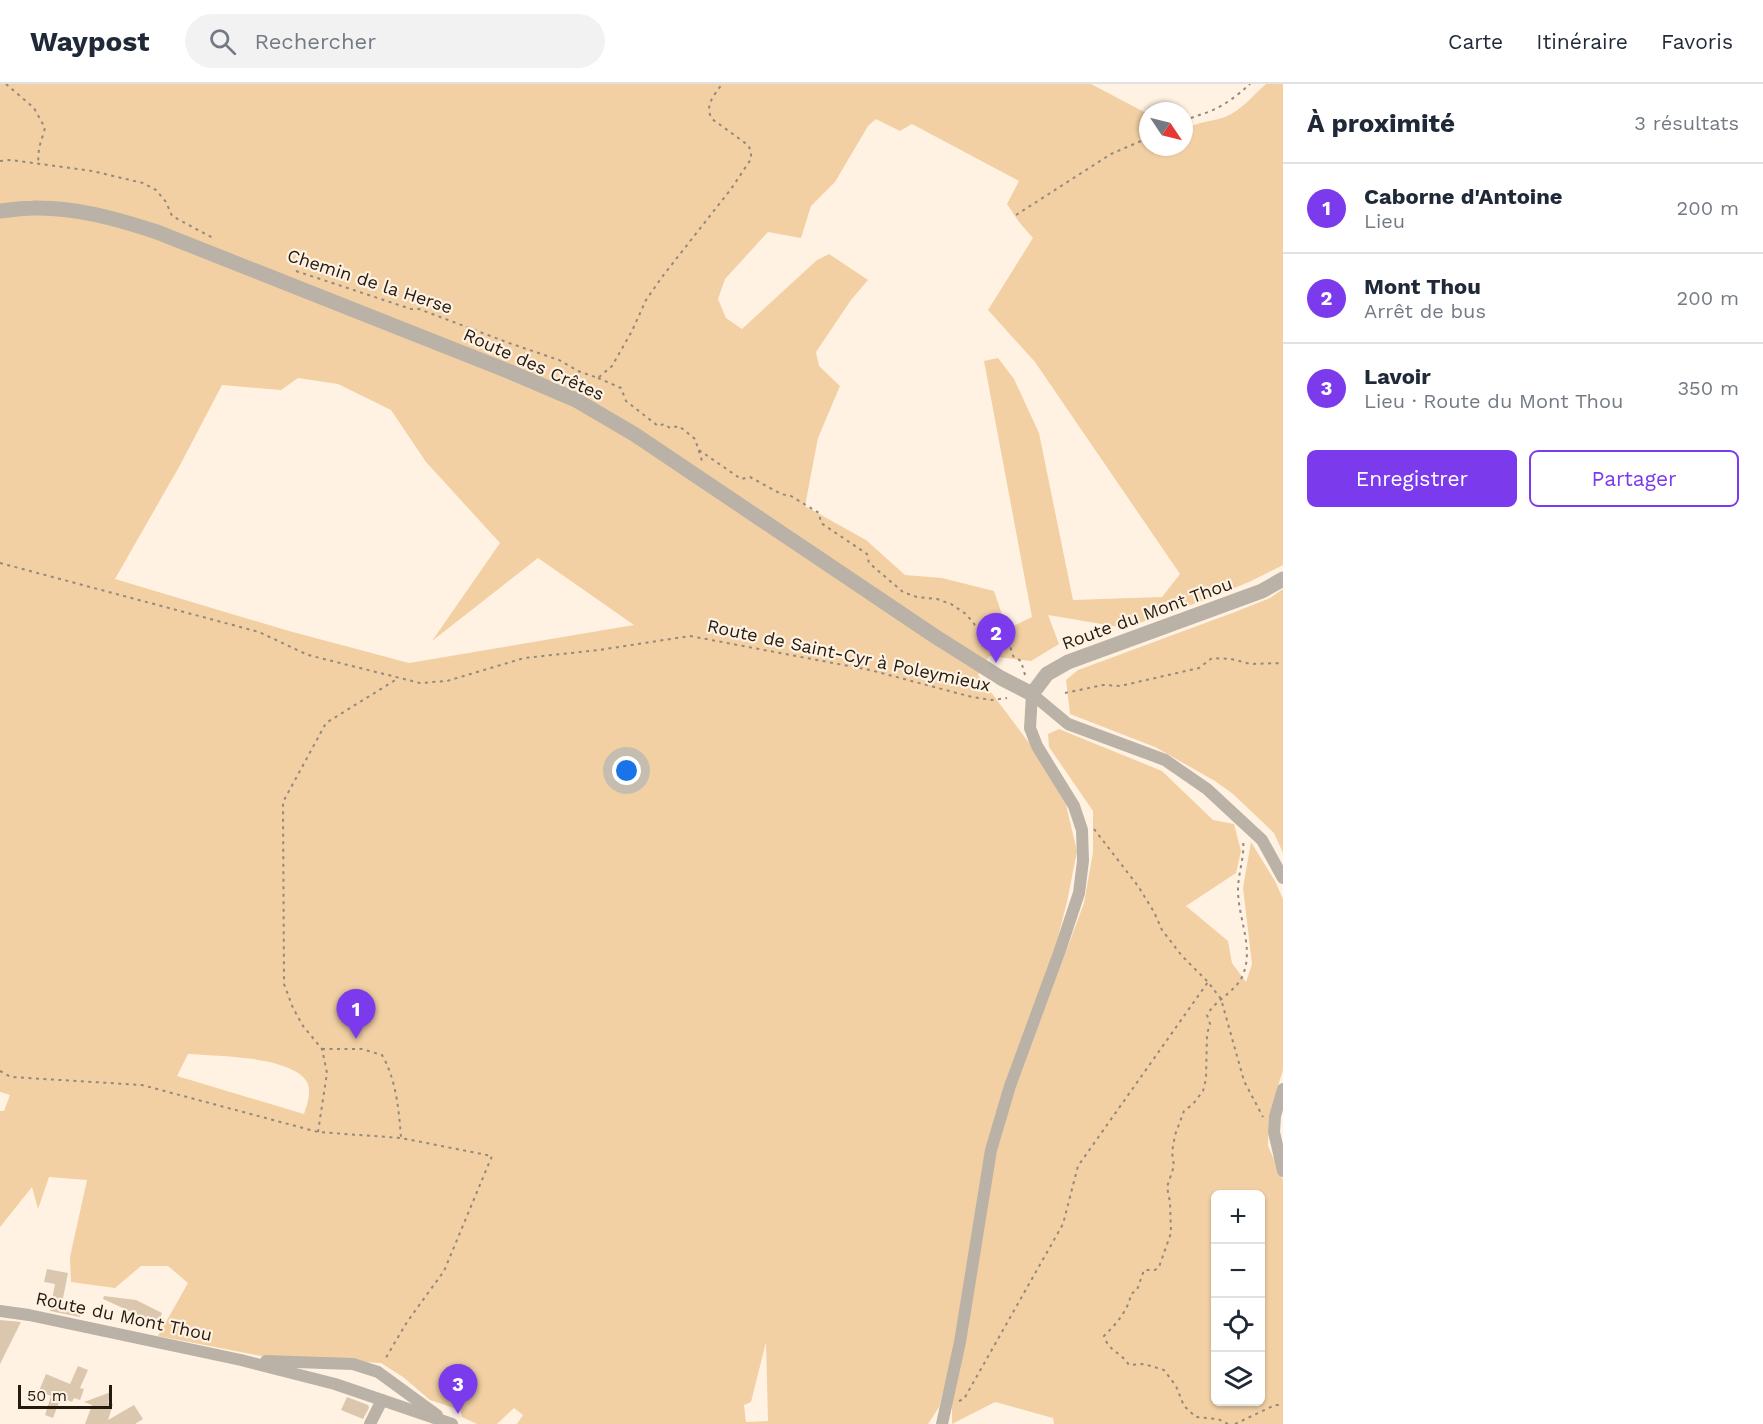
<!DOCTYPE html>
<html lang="fr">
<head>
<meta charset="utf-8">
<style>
  :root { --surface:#fff; --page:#f2f2f3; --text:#1f2937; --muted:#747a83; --line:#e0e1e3; --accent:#7c3aed }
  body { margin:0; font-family:"Work Sans",sans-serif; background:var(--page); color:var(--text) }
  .controls { position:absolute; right:18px; bottom:18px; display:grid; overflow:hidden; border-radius:9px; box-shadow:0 2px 4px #0004 }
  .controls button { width:54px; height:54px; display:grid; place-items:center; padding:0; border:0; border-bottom:2px solid var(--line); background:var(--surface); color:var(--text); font:30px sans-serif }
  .compass { position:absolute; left:1139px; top:18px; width:54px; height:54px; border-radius:50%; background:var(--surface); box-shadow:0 2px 4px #0004; rotate:125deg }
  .scale { position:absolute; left:18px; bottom:15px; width:94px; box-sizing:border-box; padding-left:6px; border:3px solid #221b12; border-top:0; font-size:16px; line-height:21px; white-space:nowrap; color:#221b12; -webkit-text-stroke:4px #fff2e2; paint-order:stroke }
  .you { position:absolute; left:627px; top:687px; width:21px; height:21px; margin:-15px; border:4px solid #fff; border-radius:50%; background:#1a73e8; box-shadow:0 0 0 9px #1a73e833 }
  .badge { display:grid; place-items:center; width:39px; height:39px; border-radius:50%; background:var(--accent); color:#fff; font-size:20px; font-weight:700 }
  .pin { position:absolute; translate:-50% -50px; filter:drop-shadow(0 2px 3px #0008) }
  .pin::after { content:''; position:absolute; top:32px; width:21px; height:18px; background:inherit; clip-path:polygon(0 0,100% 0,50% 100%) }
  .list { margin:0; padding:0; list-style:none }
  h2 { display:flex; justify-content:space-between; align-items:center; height:78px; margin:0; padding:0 24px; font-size:26px }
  h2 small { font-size:20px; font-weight:400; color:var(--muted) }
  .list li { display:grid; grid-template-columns:39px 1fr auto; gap:18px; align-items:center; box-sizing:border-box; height:90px; padding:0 24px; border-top:2px solid var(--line) }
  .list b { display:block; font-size:22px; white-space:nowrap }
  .list p { margin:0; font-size:20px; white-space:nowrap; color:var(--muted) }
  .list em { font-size:20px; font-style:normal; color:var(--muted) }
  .actions { display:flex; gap:12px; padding:18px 24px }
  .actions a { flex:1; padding:14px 0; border:2px solid var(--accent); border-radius:9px; text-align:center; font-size:21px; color:var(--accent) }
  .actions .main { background:var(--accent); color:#fff }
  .icon { flex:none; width:33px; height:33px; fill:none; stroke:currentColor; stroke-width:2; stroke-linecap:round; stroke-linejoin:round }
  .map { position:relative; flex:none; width:1283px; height:1340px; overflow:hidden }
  header { display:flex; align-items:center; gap:36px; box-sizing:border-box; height:84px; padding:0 30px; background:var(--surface); border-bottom:2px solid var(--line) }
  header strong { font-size:28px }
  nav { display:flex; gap:33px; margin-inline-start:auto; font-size:21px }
  .search { width:420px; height:54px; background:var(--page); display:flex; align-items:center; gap:15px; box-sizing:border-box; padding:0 21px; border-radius:33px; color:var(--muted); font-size:22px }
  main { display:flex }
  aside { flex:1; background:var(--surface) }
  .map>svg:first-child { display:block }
  .green { fill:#f2d0a4; fill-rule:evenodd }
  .building { fill:#dbc7ae }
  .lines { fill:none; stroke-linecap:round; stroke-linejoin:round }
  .path { stroke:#93897c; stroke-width:2; stroke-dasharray:3 4.5; stroke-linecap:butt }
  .minor { stroke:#bbb2a7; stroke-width:12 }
  .tertiary { stroke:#bbb2a7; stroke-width:15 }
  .labels { text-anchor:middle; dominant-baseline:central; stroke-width:4.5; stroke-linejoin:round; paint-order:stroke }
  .street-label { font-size:18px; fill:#221b12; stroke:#fff2e2 }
</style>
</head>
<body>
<header>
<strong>Waypost</strong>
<div class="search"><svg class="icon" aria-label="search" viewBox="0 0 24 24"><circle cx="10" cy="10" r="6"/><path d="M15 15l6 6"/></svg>Rechercher</div>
<nav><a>Carte</a><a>Itinéraire</a><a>Favoris</a></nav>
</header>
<main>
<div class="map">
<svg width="1283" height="1340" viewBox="0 0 1283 1340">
  <rect width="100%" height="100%" fill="#fff2e2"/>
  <g class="green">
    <path d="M 0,0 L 1091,0 L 1148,30 L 1148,63 L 1184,63 L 1184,47 C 1196,37 1211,38 1225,33 C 1241,27 1253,11 1266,0 L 1283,0 L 1283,481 L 1249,498 L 1205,516 L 1125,544 L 1048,531 L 1059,560 L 1031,577 L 989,572 L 978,591 L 1033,664 L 1066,721 L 1077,767 L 1067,818 L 1054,868 L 1007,1003 L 956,1256 L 939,1323 L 928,1340 L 517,1340 L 523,1331 L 514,1324 L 497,1340 L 477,1340 L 462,1333 L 460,1326 L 430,1316 L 403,1293 L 381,1279 L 261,1272 L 158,1252 L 188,1199 L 168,1182 L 141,1182 L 115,1204 L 71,1198 L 70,1173 L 87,1096 L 49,1093 L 38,1125 L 32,1103 L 0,1143 L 0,1027 L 4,1027 L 10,1011 L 0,1008 ZM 876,35 L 900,47 L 912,40 L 1019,97 L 1007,120 L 1019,138 L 1033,154 L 988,226 L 1035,278 L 1180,490 L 1162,513 L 1073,516 L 1039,349 L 1014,295 L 998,274 L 984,277 L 1032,533 L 1007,545 L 994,507 L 942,494 L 905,491 L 866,456 L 805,422 L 818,354 L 840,302 L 819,282 L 816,268 L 851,216 L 868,196 L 829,170 L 817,176 L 742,245 L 726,234 L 718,215 L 725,195 L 768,148 L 801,154 L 811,122 L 835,98 L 868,42 ZM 298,294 L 338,300 L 391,326 L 426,378 L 500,459 L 432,557 L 538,474 L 634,541 L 409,579 L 289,547 L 115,495 L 179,383 L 222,301 L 281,306 ZM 188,970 C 216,972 292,972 307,998 C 312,1008 307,1020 304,1030 L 177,992 ZM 766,1258 L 768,1337 L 746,1338 L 744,1321 L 751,1318 Z"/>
    <path d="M 1283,505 L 1283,769 L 1274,749 L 1233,710 L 1215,697 L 1155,663 L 1070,630 L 1066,596 L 1078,586 L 1235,528 L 1270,514 Z"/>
    <path d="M 1059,645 L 1162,687 L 1213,736 L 1234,740 L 1241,767 L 1236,789 L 1186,822 L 1228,857 L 1232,879 L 1246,898 L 1252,880 L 1243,804 L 1251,758 L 1275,797 L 1283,815 L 1283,986 L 1269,1031 L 1268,1062 L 1283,1096 L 1283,1340 L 1054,1340 L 1053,1334 L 995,1318 L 952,1340 L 952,1318 L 995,1065 L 1015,1005 L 1084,819 L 1093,768 L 1093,727 L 1049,663 L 1048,650 ZM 1216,1110 L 1260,1110 L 1260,1318 L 1216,1318 Z"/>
  </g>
  <g class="building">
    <path d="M 47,1185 L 68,1189 L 62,1219 L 82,1223 L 80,1233 L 50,1227 L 55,1200 L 44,1198 Z"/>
    <path d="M 104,1212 L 136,1216 L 162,1229 L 158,1240 L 103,1215 Z"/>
    <path d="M 0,1236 L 21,1238 L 0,1280 Z"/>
    <path d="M 78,1282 L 88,1286 L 80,1304 L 84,1305 L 80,1316 L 74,1314 L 72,1318 L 61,1313 L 53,1334 L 45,1331 L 51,1312 L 39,1307 L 46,1290 L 70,1300 Z"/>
    <path d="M 111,1308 L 108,1319 L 113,1320 L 108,1336 L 134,1321 L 143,1335 L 135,1340 L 85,1340 L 92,1321 L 84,1318 Z"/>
    <path d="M 347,1313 L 368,1321 L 369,1324 L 363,1335 L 341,1326 Z"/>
  </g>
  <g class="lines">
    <g class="path">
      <path d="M 6,0 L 34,24 L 45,44 L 39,64 L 38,79"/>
      <path d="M 1184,37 C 1194,32 1205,30 1215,25 C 1228,19 1240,9 1250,0"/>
      <path d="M 0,77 L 11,76 L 92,87 L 143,99 L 156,106 L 166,118 L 172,132 L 213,154"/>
      <path d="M 1016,131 L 1111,70 L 1148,54"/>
      <path d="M 296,187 L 411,225 L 419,225 L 509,259 L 559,276 L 578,287 L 598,294 L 612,282 L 632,247 L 646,216 L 662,193 L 731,105 L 751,75 L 751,67 L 748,61 L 712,35 C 704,21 714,12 722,0"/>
      <path d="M 598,294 L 621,304 L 626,317 L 658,342 L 664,340 L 670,344 L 679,342 L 695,355 L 703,380"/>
      <path d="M 699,366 L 741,395 L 750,393 L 781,410 L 791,412 L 819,429 L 821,439 L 867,470 L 869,479 L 903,508 L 917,513 L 937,515 L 951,520 L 966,530 L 975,541 L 1010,562 L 1013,572 L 1021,577 L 1025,591"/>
      <path d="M 0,479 L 259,548 L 308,571 L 420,599 L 447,597 L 524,574 L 599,566 L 690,552 L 870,586 L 972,613 L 992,616 L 1007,614"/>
      <path d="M 1065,609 L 1103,601 L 1120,602 L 1199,584 L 1212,574 L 1231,575 L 1251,580 L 1283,579"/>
      <path d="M 1094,745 L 1138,802 L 1154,828 L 1162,846 L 1182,872 L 1208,898 L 1221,915 L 1244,997 L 1263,1033"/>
      <path d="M 322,965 L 362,965 L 382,971 C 396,995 399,1026 401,1054"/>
      <path d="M 0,987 L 11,993 L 142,1001 L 318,1048 L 401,1054 L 492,1072 L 444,1187 L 407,1238 L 384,1277"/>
      <path d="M 318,1048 L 327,989 L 322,965 L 303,942 L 293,924 L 284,900 L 283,718 L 326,639 L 397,595"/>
      <path d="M 959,1317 L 964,1315 L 1063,1140 L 1078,1082 L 1208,898"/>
      <path d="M 1228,1340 L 1218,1335 L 1196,1333 L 1184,1322 L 1176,1302 L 1164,1286 L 1144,1280 L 1129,1281 C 1120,1267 1109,1268 1104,1252 C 1116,1240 1128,1227 1131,1210 L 1137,1206 L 1144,1186 L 1155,1186 L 1159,1183 L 1171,1149 L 1170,1118 L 1167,1103 L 1174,1082 L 1172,1068 L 1175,1051 L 1184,1027 L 1193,1020 L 1203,1007 L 1206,995 L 1207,950 L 1210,940 L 1207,931 C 1215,916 1234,909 1242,893 C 1255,865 1238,835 1238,806 C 1238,789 1245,773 1243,755"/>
      <path d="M 1235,1340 L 1275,1321 L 1283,1321"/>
    </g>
    <g class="minor">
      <path d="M 1032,610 L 1068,640 L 1165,676 L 1207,705 L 1262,756 L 1283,794"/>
      <path d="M 1283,1005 L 1275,1032 L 1274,1048 L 1283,1087"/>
      <path d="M 0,1227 L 29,1231 L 241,1276 L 335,1300 L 452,1340"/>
      <path d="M 266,1277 L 353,1280 L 378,1288 L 437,1331"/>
      <path d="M 370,1340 L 382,1316"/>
      <path d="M 942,1340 L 960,1258 L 991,1066 L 1010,1002 L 1059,869 L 1079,809 L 1083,777 L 1082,746 L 1074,722 L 1037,662 L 1030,644 L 1032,610"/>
    </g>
    <path class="tertiary" d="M 0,127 C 11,126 22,124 33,124 C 76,123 117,135 157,148 L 508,287 L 576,316 L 634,350 L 936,553 L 1001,594 L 1032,610 L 1047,590 L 1068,578 L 1262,507 L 1283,495"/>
  </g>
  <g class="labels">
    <g class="street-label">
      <text transform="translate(370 197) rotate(18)">Chemin de la Herse</text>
      <text transform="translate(534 280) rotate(24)">Route des Crêtes</text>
      <text transform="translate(1147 529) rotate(-20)">Route du Mont Thou</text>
      <text transform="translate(849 571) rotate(12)">Route de Saint-Cyr à Poleymieux</text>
      <text transform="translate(124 1232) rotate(12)">Route du Mont Thou</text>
    </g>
  </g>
</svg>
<div class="controls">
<button>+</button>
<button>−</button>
<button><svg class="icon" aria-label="locate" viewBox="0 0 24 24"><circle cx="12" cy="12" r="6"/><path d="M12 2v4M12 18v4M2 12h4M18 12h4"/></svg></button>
<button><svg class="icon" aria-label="layers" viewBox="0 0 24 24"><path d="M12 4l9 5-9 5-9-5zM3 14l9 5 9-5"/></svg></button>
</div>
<svg class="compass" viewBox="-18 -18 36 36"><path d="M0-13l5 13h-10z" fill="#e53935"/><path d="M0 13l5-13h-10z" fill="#747a83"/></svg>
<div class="scale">50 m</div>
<div class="you"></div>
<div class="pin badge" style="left:356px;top:955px">1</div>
<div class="pin badge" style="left:996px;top:579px">2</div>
<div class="pin badge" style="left:458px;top:1330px">3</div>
</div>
<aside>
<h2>À proximité<small>3 résultats</small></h2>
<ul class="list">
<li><span class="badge">1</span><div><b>Caborne d'Antoine</b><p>Lieu</p></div><em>200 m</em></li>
<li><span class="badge">2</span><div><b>Mont Thou</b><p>Arrêt de bus</p></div><em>200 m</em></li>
<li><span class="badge">3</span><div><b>Lavoir</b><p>Lieu · Route du Mont Thou</p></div><em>350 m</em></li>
</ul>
<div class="actions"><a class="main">Enregistrer</a><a>Partager</a></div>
</aside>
</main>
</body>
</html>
